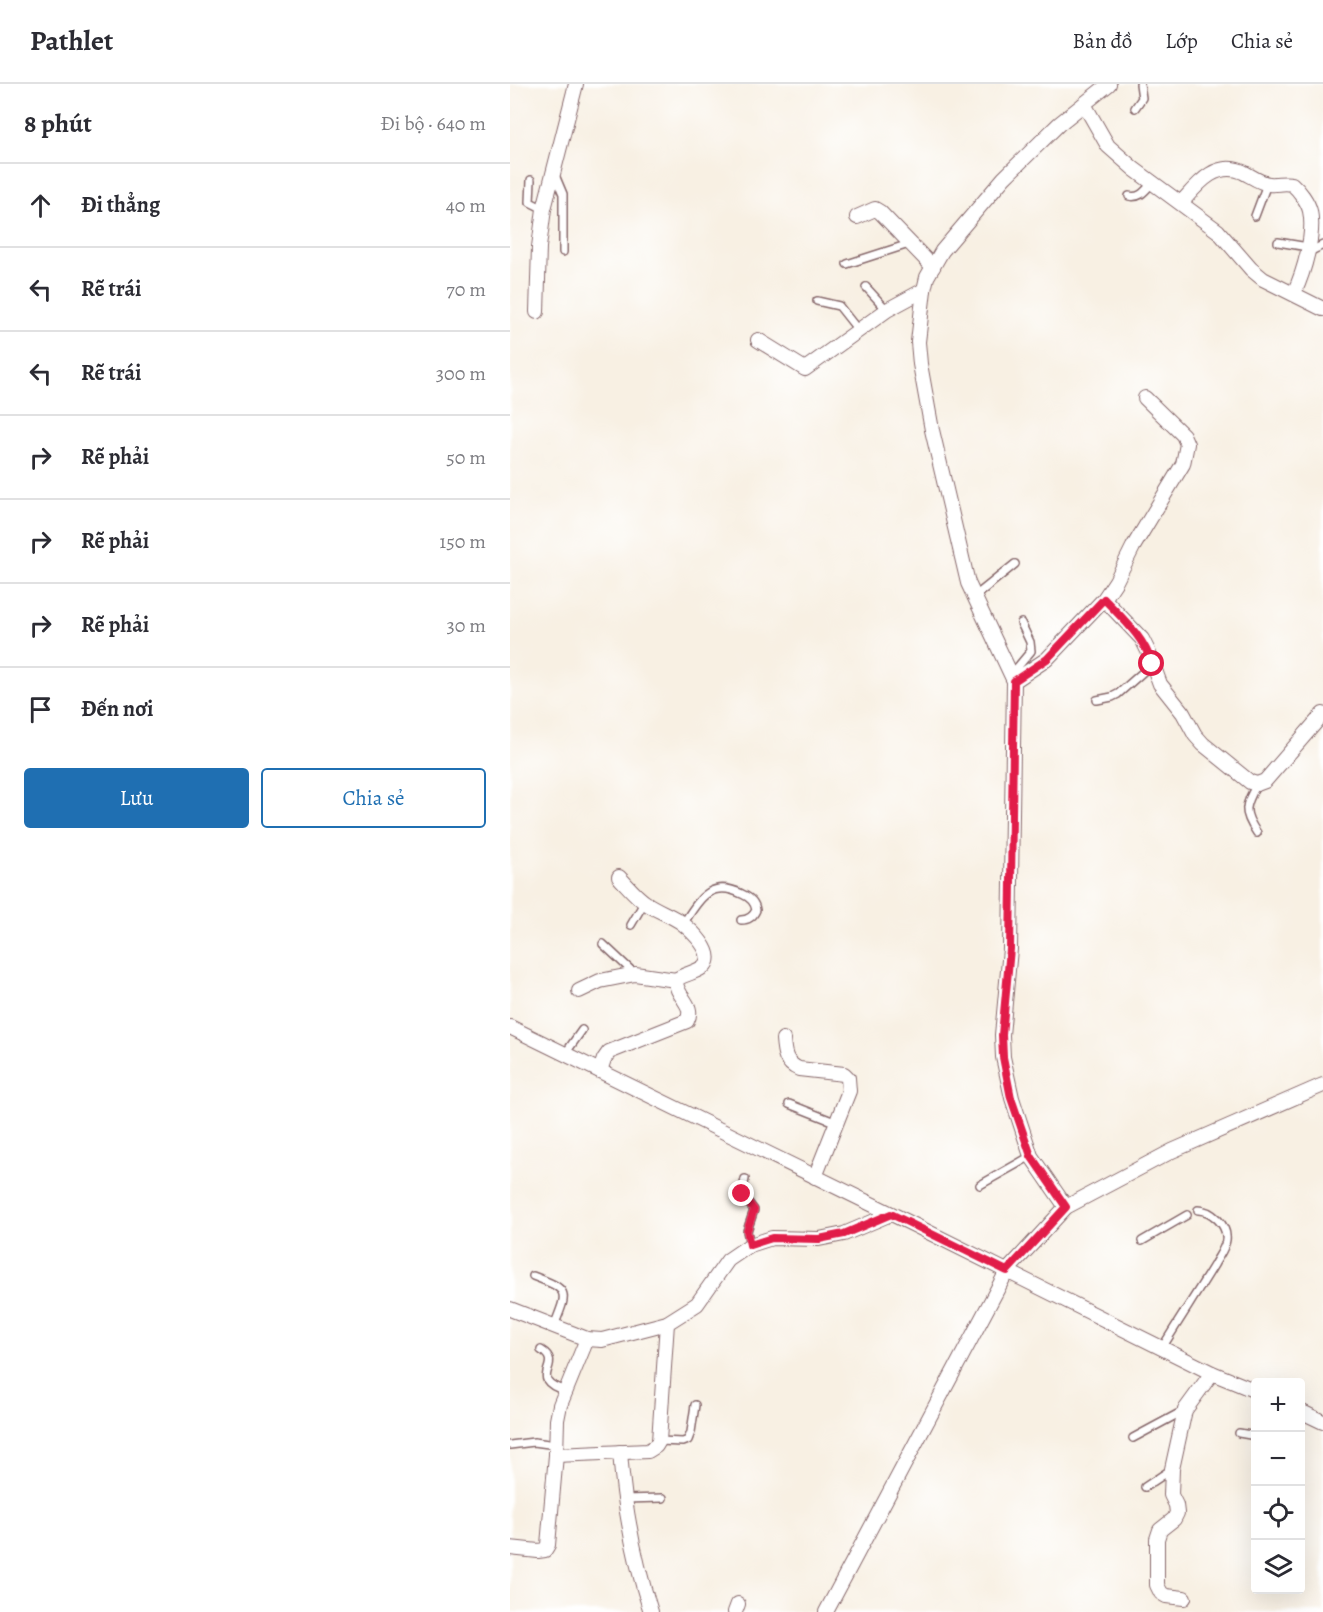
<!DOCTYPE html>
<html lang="vi">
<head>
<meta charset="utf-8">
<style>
  :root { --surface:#fff; --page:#f7f7f7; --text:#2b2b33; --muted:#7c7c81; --line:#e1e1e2; --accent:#1f6fb2 }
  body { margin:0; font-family:Alegreya,serif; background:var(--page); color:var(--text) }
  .controls { position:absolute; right:18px; bottom:18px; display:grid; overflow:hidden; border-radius:6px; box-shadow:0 6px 24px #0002 }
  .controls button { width:54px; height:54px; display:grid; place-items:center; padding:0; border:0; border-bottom:2px solid var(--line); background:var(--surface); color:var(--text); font:30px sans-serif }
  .stop { position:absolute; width:18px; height:18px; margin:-14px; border:4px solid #e11d48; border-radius:50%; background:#fff }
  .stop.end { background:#e11d48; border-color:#fff; box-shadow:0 2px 6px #0008 }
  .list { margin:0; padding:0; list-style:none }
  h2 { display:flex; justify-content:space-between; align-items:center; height:78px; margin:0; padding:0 24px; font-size:26px }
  h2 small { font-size:20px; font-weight:400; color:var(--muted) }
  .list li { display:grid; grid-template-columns:39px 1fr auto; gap:18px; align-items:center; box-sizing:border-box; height:84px; padding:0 24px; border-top:2px solid var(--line) }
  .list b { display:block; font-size:22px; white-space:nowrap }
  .list em { font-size:20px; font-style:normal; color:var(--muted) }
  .actions { display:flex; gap:12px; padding:18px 24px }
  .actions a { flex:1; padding:14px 0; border:2px solid var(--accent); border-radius:6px; text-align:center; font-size:21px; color:var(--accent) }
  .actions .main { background:var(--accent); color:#fff }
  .icon { flex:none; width:33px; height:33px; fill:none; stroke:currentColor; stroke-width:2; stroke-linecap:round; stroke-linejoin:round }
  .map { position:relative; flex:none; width:813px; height:1528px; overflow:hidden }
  header { display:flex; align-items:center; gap:36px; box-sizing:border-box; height:84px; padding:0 30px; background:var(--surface); border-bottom:2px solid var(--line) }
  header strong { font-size:28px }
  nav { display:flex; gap:33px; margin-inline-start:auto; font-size:21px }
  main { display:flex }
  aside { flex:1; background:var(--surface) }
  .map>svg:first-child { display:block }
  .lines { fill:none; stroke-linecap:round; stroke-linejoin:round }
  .service-casing { stroke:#87686b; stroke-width:10 }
  .minor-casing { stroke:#87686b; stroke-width:16 }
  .service { stroke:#fff; stroke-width:7 }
  .minor { stroke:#fff; stroke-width:14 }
  .route { stroke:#e11d48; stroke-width:8 }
</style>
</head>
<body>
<header>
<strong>Pathlet</strong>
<nav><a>Bản đồ</a><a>Lớp</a><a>Chia sẻ</a></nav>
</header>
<main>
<aside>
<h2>8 phút<small>Đi bộ · 640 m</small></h2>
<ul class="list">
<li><svg class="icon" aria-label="ahead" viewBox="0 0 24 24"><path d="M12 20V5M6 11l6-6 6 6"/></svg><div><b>Đi thẳng</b></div><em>40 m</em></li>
<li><svg class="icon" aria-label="left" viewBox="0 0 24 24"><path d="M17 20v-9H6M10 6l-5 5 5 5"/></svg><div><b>Rẽ trái</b></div><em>70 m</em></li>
<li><svg class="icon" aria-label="left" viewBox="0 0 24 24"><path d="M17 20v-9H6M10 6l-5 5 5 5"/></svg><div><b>Rẽ trái</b></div><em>300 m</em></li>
<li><svg class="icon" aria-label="right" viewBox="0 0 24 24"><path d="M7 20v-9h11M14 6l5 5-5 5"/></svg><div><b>Rẽ phải</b></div><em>50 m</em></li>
<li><svg class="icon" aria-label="right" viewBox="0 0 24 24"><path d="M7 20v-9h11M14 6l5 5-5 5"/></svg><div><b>Rẽ phải</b></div><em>150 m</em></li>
<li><svg class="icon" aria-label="right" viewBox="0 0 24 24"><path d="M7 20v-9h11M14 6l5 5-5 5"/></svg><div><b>Rẽ phải</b></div><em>30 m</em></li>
<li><svg class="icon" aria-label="arrive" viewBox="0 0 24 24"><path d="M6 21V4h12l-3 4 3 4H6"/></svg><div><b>Đến nơi</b></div></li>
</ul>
<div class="actions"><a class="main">Lưu</a><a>Chia sẻ</a></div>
</aside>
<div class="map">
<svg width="813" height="1528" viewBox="0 0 813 1528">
  <rect width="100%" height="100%" fill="#fff"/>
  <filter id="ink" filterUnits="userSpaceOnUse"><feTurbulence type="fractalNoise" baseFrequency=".0167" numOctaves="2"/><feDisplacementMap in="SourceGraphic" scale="12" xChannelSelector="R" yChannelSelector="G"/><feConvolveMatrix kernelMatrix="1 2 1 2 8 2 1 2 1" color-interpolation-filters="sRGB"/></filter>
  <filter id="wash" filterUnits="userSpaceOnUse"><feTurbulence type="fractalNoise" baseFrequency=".008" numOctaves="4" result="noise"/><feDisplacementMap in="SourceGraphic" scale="24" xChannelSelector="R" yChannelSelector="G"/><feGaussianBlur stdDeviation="1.35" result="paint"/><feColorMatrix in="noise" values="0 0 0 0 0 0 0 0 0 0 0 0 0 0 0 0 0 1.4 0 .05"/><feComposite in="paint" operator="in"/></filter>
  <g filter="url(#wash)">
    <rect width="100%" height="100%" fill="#f8f0e3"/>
  </g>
  <g filter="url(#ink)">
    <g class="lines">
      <g class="service-casing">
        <g id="service">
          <path d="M 625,24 L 632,14 L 630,0"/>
          <path d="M 45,91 L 53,110 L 53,168"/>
          <path d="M 21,96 L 20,118 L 34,125"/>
          <path d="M 619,112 C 631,115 636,105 643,98"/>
          <path d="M 745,132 L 757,100"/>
          <path d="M 768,158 L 798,163"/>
          <path d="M 799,168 L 813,161"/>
          <path d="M 337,180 L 399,160"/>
          <path d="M 356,203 L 377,226"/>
          <path d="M 307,217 L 329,222 L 348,246"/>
          <path d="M 464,513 L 505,480"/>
          <path d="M 501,591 L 521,567 L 520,558 L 511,539"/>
          <path d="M 587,616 L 602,613 L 608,610 L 642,580"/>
          <path d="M 747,749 C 732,727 735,722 747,700"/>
          <path d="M 173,840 C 189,816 200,794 232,810 C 239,813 245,818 246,826 C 243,833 238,836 231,836"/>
          <path d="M 121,841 L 134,819"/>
          <path d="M 93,860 L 125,890"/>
          <path d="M 55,970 L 72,946"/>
          <path d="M 279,1020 L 327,1039"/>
          <path d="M 235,1095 L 232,1110 L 244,1126 L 237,1147 L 240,1161"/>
          <path d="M 470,1101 L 521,1072"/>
          <path d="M 632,1157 L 677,1131"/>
          <path d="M 23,1192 C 60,1206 58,1207 44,1242"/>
          <path d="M 652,1264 C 669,1236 687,1209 704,1181 C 708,1173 715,1165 716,1156 C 718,1141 701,1126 688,1126"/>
          <path d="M 31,1266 C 56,1281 14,1294 56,1307"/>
          <path d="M 729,1349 L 746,1352"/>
          <path d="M 623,1354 L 675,1326"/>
          <path d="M 149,1357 L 173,1358 L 178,1356 L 181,1348 L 185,1321"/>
          <path d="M 0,1361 L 24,1358 L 46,1361"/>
          <path d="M 635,1403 L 662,1385"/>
          <path d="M 114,1415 L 153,1414"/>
        </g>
      </g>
      <g class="minor-casing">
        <g id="minor">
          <path d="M 574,20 L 598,62 L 624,85 L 708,147 L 741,185 L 753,195 L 813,225"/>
          <path d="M 671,119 C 687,101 705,76 733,88 C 741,92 750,99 759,100 C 767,101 774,98 782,100 C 789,106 798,118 800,127 C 805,150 794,188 784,209"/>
          <path d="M 347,133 L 365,125 L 370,128 L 423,183"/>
          <path d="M 27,228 L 29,163 L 34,125 L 66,0"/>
          <path d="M 248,256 L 295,285 L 377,226 L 414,206"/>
          <path d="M 594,515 L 632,555 L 638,567 L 650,600 L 673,629 L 685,651 L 693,660 L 740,698 L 747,700 L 755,697 L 813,630"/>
          <path d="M 504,597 L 537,575 L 594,515 L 606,497 L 623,463 L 673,380 L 677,360 L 673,351 L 635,314"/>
          <path d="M 69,907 L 90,897 L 125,890 L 166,896"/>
          <path d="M 0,943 L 400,1139 L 702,1289 L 746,1307"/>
          <path d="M 273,955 C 274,969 275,979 289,985 L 334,990 L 338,994 L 339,1007 L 305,1093"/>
          <path d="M 90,987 L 94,975 L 99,968 L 177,937 C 186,920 165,913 166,896 C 174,889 188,889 195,881 C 205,868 182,847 172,839 C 161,831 147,827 136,819 C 126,813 117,801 109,793"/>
          <path d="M 556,1123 L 521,1072 L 502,1014 L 493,973 L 492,951 L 500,865 L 504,597 L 458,499 L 422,346 L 410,280 L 408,258 L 414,206 L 417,193 L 432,167 L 494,94 L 549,40 L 599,0"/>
          <path d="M 0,1225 L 77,1255 L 92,1256 L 157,1239 L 187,1220 L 218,1176 L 240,1161 L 262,1154 L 309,1155 L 334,1150 L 381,1130"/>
          <path d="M 790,1327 L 813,1338"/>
          <path d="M 110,1368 C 114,1423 124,1475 141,1528"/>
          <path d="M 46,1371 L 138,1367 L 146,1362 L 149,1357 L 157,1239"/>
          <path d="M 0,1464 L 28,1467 L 35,1466 L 38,1461 L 46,1371 L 47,1336 L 50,1321 L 77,1255"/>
          <path d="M 674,1514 L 656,1512 L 651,1509 L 647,1501 L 647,1455 L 650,1446 L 664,1435 L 667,1429 L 666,1421 L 661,1411 L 662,1385 L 675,1326 L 702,1289"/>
          <path d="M 225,1528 L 228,1520"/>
          <path d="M 316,1528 L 497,1187 L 556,1123 L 662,1067 L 813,1001"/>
        </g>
      </g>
      <use href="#service" class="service"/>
      <use href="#minor" class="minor"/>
    </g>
  </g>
  <g class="lines" filter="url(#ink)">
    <path class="route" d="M 232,1110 L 244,1126 L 237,1147 L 240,1161 L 262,1154 L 309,1155 L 334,1150 L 381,1130 L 497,1187 L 556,1123 L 521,1072 L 501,1014 L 493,973 L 492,951 L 500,865 L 504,597 L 537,575 L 594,515 C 613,535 634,553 642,580"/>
  </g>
</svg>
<div class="controls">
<button>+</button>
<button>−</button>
<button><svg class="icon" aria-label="locate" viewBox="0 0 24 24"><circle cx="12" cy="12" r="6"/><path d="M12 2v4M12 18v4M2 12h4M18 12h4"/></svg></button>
<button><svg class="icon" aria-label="layers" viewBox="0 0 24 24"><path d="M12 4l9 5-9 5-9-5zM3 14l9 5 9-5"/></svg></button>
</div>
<div class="stop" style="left:642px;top:580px"></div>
<div class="stop end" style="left:232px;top:1110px"></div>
</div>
</main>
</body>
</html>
